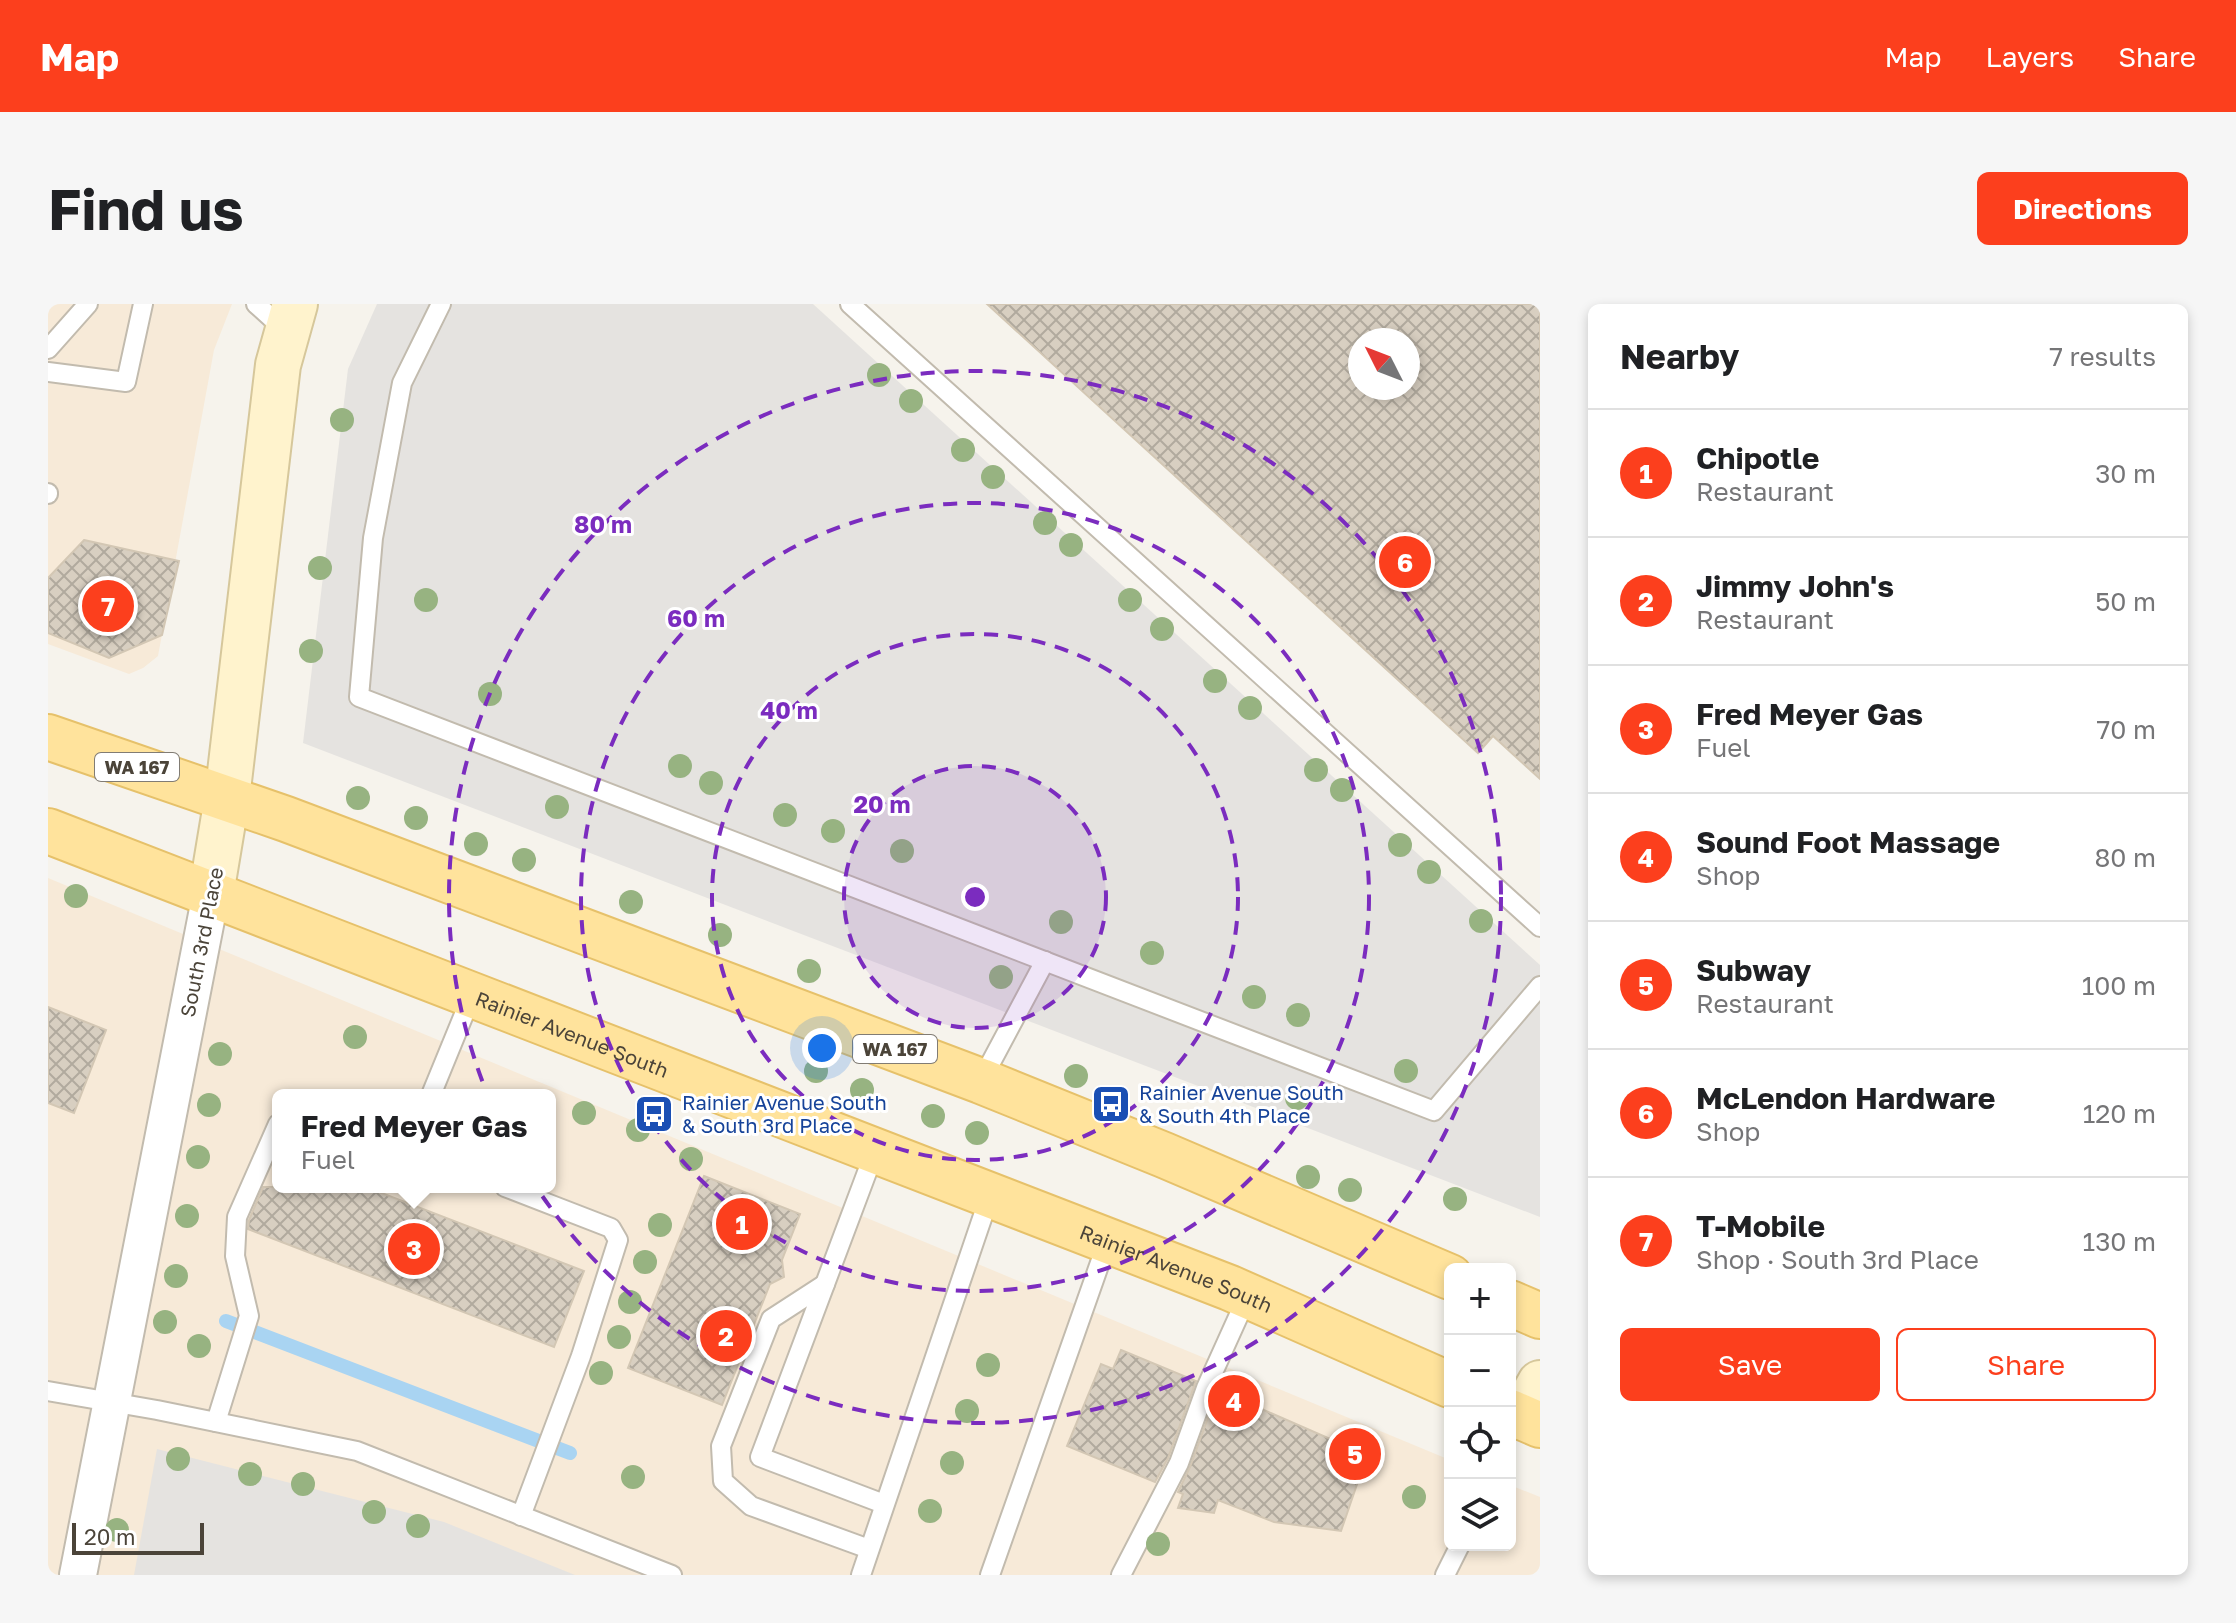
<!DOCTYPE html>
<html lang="en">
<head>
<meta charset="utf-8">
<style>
  :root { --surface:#fff; --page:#f6f6f6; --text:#202124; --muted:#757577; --line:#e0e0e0; --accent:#fc3f1d }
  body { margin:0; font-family:"Golos Text",sans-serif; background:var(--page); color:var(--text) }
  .controls { position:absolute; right:24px; bottom:24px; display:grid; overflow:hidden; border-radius:12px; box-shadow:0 4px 12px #0003 }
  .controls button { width:72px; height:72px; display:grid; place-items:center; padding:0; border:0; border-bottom:2px solid var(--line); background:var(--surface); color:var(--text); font:40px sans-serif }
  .compass { position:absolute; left:1300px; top:24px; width:72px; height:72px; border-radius:50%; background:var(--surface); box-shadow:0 4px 12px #0003; rotate:312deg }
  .scale { position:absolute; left:24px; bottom:20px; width:132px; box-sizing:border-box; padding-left:8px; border:4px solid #4b4439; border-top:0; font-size:22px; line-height:28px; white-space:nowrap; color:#4b4439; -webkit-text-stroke:6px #fff; paint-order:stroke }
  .you { position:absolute; left:774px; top:744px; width:28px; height:28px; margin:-20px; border:6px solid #fff; border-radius:50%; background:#1a73e8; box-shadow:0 0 0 12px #1a73e833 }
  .badge { display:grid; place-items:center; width:52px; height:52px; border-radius:50%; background:var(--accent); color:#fff; font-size:26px; font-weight:700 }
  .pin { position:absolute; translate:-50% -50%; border:4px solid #fff; box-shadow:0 2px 8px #0006 }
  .popup { position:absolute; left:224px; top:785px; width:284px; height:104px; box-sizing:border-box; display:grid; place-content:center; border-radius:12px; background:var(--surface); filter:drop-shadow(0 2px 6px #0005); font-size:26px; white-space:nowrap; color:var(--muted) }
  .popup b { font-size:30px; color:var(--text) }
  .popup::after { content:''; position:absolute; left:50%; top:100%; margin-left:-16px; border:16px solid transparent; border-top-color:var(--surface) }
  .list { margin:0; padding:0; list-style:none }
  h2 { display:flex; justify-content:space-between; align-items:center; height:104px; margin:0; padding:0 32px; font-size:34px }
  h2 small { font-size:26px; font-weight:400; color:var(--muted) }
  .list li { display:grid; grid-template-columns:52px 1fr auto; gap:24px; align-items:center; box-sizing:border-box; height:128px; padding:0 32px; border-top:2px solid var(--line) }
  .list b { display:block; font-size:30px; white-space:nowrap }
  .list p { margin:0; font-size:26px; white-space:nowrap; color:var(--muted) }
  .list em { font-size:26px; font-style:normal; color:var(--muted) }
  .actions { display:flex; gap:16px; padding:24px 32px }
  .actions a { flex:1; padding:18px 0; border:2px solid var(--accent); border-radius:12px; text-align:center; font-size:28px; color:var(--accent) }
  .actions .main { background:var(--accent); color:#fff }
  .icon { flex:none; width:44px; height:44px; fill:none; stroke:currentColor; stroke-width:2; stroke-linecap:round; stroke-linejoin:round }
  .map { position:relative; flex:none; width:1492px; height:1271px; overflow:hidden; border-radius:12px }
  header { display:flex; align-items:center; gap:48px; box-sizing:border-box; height:112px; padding:0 40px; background:var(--accent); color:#fff }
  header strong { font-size:38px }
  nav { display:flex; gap:44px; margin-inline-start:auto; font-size:28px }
  .intro { display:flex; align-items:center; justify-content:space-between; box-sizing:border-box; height:192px; padding:0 48px }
  h1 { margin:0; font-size:56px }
  .button { padding:20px 36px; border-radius:12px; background:var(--accent); color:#fff; font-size:28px; font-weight:700 }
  main { display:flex; gap:48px; padding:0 48px }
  aside { flex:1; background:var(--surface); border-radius:12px; box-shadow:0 4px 12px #0003 }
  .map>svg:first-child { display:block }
  .commercial { fill:#f7ead8; fill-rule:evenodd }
  .parking { fill:#e5e3e0 }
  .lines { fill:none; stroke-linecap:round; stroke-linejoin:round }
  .stream { stroke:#a9d4f2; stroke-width:14 }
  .building { fill:url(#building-cross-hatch); stroke:#d3c7b4; stroke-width:2; fill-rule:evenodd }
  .lane-casing { stroke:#c2bbae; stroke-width:22 }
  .street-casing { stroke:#c2bbae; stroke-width:40 }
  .secondary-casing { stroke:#d6c79b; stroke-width:48 }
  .primary-casing { stroke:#e6c16a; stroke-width:48 }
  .lane { stroke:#fff; stroke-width:18 }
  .street { stroke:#fff; stroke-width:36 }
  .secondary { stroke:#fff3cd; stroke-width:44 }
  .primary { stroke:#ffe39c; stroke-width:44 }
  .tree { fill:#97b381 }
  .ring { fill:none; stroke:#7b2cbf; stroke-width:4; stroke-dasharray:14 10 }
  .labels { text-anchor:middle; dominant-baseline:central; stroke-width:6; stroke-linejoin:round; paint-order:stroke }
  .shield { fill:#fff; stroke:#817c74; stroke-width:2 }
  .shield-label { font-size:18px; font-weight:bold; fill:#4b4439 }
  .street-label { font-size:20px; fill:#4b4439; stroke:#fff }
  .transit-label { font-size:20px; fill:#164399; stroke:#fff; text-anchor:start }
  .centre { fill:#7b2cbf; stroke:#fff; stroke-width:4 }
  .ring-label { font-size:24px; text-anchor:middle; font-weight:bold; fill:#7b2cbf; stroke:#fff; stroke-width:6; stroke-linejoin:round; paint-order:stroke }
</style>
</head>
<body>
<header>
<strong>Map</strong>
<nav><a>Map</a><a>Layers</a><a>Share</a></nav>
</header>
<div class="intro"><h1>Find us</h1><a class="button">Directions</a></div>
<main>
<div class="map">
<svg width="1492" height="1271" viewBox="0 0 1492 1271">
  <defs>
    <pattern id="building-cross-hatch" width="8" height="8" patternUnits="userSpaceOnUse" patternTransform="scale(2)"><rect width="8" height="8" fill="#d8cfc1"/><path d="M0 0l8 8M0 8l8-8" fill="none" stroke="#b1aa9e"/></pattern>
  </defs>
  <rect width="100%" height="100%" fill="#f6f3ec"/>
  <g class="commercial">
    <path d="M 0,0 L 184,0 L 166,46 L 110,352 L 95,364 L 81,370 L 0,340 Z"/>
    <path d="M 0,574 L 1402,1156 L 1402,1241 L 1462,1241 L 1462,1181 L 1492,1193 L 1492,1271 L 0,1271 ZM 230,791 L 502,791 L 502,883 L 230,883 Z"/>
  </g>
  <g class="parking">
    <path d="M 329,0 L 765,0 L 1492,661 L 1492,913 L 255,439 L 300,65 Z"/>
    <path d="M 109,1145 L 396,1218 L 527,1271 L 86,1271 Z"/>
  </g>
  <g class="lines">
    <path class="stream" d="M 178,1017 L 522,1149"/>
  </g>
  <g class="building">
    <path d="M 939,0 L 1492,0 L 1492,475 L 1445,432 L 1430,449 ZM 1312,36 L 1360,36 L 1360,84 L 1312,84 Z"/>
    <path d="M 36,236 L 131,257 L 114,331 L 61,354 L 0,329 L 0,274 Z"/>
    <path d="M 0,703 L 58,726 L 26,809 L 0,799 Z"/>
    <path d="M 656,872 L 752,910 L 734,956 L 736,973 L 722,980 L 674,1101 L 580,1064 Z"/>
    <path d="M 215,883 L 318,883 L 536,967 L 506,1043 L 200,925 L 201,916 Z"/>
    <path d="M 1073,1046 L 1148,1077 L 1120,1154 L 1107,1178 L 1019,1142 L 1053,1060 L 1065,1065 Z"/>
    <path d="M 1170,1086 L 1319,1151 L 1293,1227 L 1226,1218 L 1170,1196 L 1166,1209 L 1130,1204 L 1135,1190 L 1130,1188 L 1142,1163 Z"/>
  </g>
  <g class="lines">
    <g class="lane-casing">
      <g id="lane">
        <path d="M 208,0 L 238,27"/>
        <path d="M 393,0 L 354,79 L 325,234 L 311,393 L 1386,807 L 1492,682"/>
        <path d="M 802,0 L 1492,623"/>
        <path d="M 0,45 L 40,0"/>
        <path d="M 0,68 L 78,78 L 95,0"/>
        <path d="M 0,189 L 0,190"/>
        <path d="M 933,777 L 997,657"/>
        <path d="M 383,791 L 424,691"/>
        <path d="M 827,847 L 712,1153 L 836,1200"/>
        <path d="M 457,883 L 563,924 L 570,936 L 533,1052 L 473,1212"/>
        <path d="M 777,980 L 723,1015 L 673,1142 L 675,1177 L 703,1202 L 821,1245"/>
        <path d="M 0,1087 L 109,1106 L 309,1147 L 624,1271"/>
        <path d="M 168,1118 L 201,1012 L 187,952 L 189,913 L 230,820"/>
        <path d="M 813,1271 L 942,891"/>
        <path d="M 942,1271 L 1060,936"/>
        <path d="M 1073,1271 L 1131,1159 L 1158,1084 L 1200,991"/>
        <path d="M 1397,1271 L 1412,1241"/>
      </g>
    </g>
    <g class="street-casing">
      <path id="street" d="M 30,1271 L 163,590"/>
    </g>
    <g class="secondary-casing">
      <g id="secondary">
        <path d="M 163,590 L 179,494 L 230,61 L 247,0"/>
        <path d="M 1473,1113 L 1492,1079"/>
      </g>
    </g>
    <g class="primary-casing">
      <g id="primary">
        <path d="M 0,433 L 238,515 L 933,777 L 1116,851 L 1402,973"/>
        <path id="s1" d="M 0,527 L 1182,984 L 1402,1081"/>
        <path d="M 1462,999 L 1492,1012"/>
        <path d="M 1462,1108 L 1492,1121"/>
      </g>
    </g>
    <use href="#lane" class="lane"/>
    <use href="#street" class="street"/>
    <use href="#secondary" class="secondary"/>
    <use href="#primary" class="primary"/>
  </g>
  <g class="tree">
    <circle cx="831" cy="71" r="12"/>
    <circle cx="863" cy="97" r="12"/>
    <circle cx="294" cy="116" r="12"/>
    <circle cx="915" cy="146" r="12"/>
    <circle cx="945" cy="173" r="12"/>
    <circle cx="997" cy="219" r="12"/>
    <circle cx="1023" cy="241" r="12"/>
    <circle cx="272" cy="264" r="12"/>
    <circle cx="378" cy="296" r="12"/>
    <circle cx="1082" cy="296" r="12"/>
    <circle cx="1114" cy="325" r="12"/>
    <circle cx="263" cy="347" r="12"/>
    <circle cx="1167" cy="377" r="12"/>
    <circle cx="442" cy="390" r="12"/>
    <circle cx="1202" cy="404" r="12"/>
    <circle cx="632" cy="462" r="12"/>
    <circle cx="1268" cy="466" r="12"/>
    <circle cx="663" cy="479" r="12"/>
    <circle cx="1294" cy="486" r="12"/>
    <circle cx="310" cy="494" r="12"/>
    <circle cx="509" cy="503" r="12"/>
    <circle cx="737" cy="511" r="12"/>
    <circle cx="368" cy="514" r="12"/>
    <circle cx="785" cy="527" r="12"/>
    <circle cx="428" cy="540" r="12"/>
    <circle cx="1352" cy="541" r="12"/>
    <circle cx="854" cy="547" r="12"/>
    <circle cx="476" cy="556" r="12"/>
    <circle cx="1381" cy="568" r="12"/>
    <circle cx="28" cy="592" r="12"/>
    <circle cx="583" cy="598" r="12"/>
    <circle cx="1433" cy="617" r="12"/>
    <circle cx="1013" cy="618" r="12"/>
    <circle cx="672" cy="631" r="12"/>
    <circle cx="1104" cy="649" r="12"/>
    <circle cx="761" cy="667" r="12"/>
    <circle cx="953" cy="673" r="12"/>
    <circle cx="1206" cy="693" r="12"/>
    <circle cx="1250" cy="711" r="12"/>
    <circle cx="307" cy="733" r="12"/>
    <circle cx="172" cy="750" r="12"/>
    <circle cx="768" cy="767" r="12"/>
    <circle cx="1358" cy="767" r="12"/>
    <circle cx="1028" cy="772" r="12"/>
    <circle cx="814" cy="786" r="12"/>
    <circle cx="1249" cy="794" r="12"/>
    <circle cx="161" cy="801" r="12"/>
    <circle cx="536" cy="809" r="12"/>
    <circle cx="885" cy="812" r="12"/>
    <circle cx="590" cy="826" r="12"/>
    <circle cx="929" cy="829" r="12"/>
    <circle cx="150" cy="853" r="12"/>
    <circle cx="643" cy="855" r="12"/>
    <circle cx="1260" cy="873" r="12"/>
    <circle cx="1302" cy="886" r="12"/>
    <circle cx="1407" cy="895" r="12"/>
    <circle cx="139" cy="912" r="12"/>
    <circle cx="612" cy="921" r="12"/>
    <circle cx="597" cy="958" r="12"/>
    <circle cx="128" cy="972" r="12"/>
    <circle cx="582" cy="998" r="12"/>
    <circle cx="117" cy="1018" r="12"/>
    <circle cx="571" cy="1033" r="12"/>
    <circle cx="151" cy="1042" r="12"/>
    <circle cx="940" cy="1061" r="12"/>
    <circle cx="553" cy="1069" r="12"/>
    <circle cx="919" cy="1107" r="12"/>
    <circle cx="130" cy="1155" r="12"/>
    <circle cx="904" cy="1159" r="12"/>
    <circle cx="202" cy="1170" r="12"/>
    <circle cx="585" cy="1173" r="12"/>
    <circle cx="255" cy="1180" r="12"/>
    <circle cx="1366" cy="1193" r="12"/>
    <circle cx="882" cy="1207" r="12"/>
    <circle cx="326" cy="1208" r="12"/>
    <circle cx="370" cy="1222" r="12"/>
    <circle cx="69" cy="1226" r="12"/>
    <circle cx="1110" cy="1240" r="12"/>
  </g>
  <circle cx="927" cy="593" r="131" fill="#7b2cbf" fill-opacity=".12"/>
  <g class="ring">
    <circle cx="927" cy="593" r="131"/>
    <circle cx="927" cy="593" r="263"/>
    <circle cx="927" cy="593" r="394"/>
    <circle cx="927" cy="593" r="526"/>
  </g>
  <defs>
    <g id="bus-square" transform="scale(2)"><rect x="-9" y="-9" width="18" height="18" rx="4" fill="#1a4fb4" stroke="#fff"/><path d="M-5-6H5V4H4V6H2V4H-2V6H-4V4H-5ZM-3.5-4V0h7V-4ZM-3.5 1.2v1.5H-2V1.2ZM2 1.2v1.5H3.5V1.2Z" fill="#fff"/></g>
  </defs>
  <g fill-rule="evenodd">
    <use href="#bus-square" x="1063" y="800"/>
    <use href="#bus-square" x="606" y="810"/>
  </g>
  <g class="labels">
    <g class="shield">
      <rect x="47" y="449" width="84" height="28" rx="6"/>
      <rect x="805" y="731" width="84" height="28" rx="6"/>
    </g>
    <g class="shield-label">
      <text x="89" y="463">WA 167</text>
      <text x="847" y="745">WA 167</text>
    </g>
    <g class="street-label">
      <text transform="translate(153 638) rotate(-79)">South 3rd Place</text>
      <text stroke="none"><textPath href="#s1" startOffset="562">Rainier Avenue South</textPath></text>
      <text stroke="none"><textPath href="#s1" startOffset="1210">Rainier Avenue South</textPath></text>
    </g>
    <g class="transit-label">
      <text x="1091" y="788">Rainier Avenue South<tspan x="1091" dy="23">&amp; South 4th Place</tspan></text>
      <text x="634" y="798">Rainier Avenue South<tspan x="634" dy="23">&amp; South 3rd Place</tspan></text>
    </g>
  </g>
  <circle cx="927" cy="593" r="12" class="centre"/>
  <g class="ring-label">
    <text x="555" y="229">80 m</text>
    <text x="648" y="323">60 m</text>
    <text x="741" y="415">40 m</text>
    <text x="834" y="509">20 m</text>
  </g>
</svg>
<div class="controls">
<button>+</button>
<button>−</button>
<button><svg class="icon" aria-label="locate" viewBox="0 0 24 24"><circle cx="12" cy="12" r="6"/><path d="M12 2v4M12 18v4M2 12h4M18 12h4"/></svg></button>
<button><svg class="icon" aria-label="layers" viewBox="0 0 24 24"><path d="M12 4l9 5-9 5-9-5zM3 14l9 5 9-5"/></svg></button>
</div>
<svg class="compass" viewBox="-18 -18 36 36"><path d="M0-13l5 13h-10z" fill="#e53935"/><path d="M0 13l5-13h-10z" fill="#757577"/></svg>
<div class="scale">20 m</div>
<div class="you"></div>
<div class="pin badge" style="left:694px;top:920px">1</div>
<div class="pin badge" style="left:678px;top:1032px">2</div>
<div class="pin badge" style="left:366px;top:945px">3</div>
<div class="popup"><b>Fred Meyer Gas</b>Fuel</div>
<div class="pin badge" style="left:1186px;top:1097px">4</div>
<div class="pin badge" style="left:1307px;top:1150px">5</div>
<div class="pin badge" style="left:1357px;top:258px">6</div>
<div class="pin badge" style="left:60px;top:302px">7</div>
</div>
<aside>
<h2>Nearby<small>7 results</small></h2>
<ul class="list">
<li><span class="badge">1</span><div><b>Chipotle</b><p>Restaurant</p></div><em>30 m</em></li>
<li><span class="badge">2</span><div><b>Jimmy John's</b><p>Restaurant</p></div><em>50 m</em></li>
<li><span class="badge">3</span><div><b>Fred Meyer Gas</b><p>Fuel</p></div><em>70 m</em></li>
<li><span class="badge">4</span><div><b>Sound Foot Massage</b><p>Shop</p></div><em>80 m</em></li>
<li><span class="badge">5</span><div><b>Subway</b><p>Restaurant</p></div><em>100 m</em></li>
<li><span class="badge">6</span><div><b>McLendon Hardware</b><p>Shop</p></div><em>120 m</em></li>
<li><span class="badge">7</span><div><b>T-Mobile</b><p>Shop · South 3rd Place</p></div><em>130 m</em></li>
</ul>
<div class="actions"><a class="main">Save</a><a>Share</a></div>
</aside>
</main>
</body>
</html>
